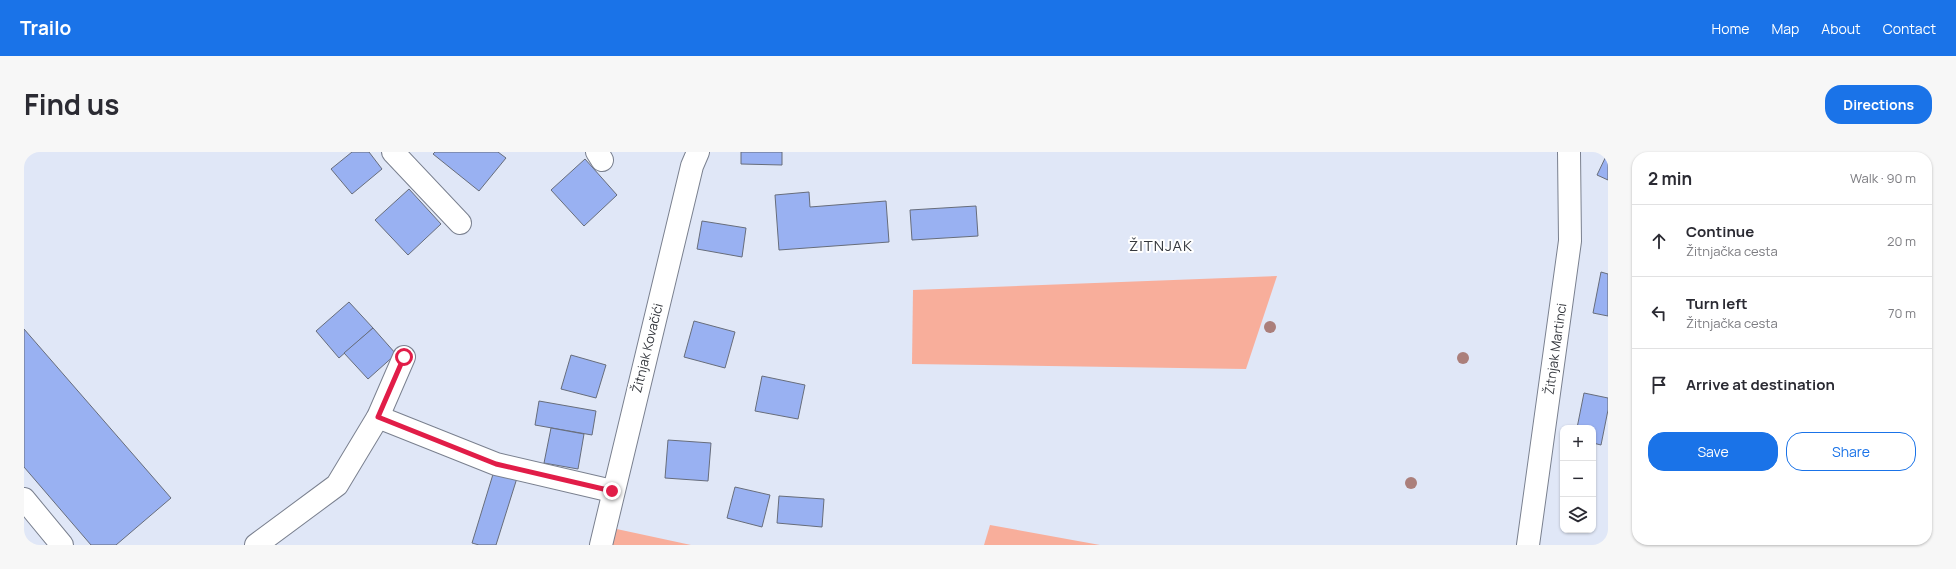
<!DOCTYPE html>
<html lang="en">
<head>
<meta charset="utf-8">
<style>
  :root { --surface:#fff; --page:#f7f7f7; --text:#2b2b33; --muted:#7c7c81; --line:#e1e1e2; --accent:#1a73e8 }
  body { margin:0; font-family:Manrope,sans-serif; background:var(--page); color:var(--text) }
  .controls { position:absolute; right:12px; bottom:12px; display:grid; overflow:hidden; border-radius:8px; box-shadow:0 1px 3px #0004 }
  .controls button { width:36px; height:36px; display:grid; place-items:center; padding:0; border:0; border-bottom:1px solid var(--line); background:var(--surface); color:var(--text); font:20px sans-serif }
  .stop { position:absolute; width:12px; height:12px; margin:-9px; border:3px solid #e11d48; border-radius:50%; background:#fff }
  .stop.end { background:#e11d48; border-color:#fff; box-shadow:0 1px 4px #0008 }
  .list { margin:0; padding:0; list-style:none }
  h2 { display:flex; justify-content:space-between; align-items:center; height:52px; margin:0; padding:0 16px; font-size:17px }
  h2 small { font-size:13px; font-weight:400; color:var(--muted) }
  .list li { display:grid; grid-template-columns:26px 1fr auto; gap:12px; align-items:center; box-sizing:border-box; height:72px; padding:0 16px; border-top:1px solid var(--line) }
  .list b { display:block; font-size:15px; white-space:nowrap }
  .list p { margin:0; font-size:13px; white-space:nowrap; color:var(--muted) }
  .list em { font-size:13px; font-style:normal; color:var(--muted) }
  .actions { display:flex; gap:8px; padding:12px 16px }
  .actions a { flex:1; padding:9px 0; border:1px solid var(--accent); border-radius:16px; text-align:center; font-size:14px; color:var(--accent) }
  .actions .main { background:var(--accent); color:#fff }
  .icon { flex:none; width:22px; height:22px; fill:none; stroke:currentColor; stroke-width:2; stroke-linecap:round; stroke-linejoin:round }
  .map { position:relative; flex:none; width:1584px; height:393px; overflow:hidden; border-radius:16px }
  header { display:flex; align-items:center; gap:24px; box-sizing:border-box; height:56px; padding:0 20px; background:var(--accent); color:#fff }
  header strong { font-size:19px }
  nav { display:flex; gap:22px; margin-inline-start:auto; font-size:14px }
  .intro { display:flex; align-items:center; justify-content:space-between; box-sizing:border-box; height:96px; padding:0 24px }
  h1 { margin:0; font-size:28px }
  .button { padding:10px 18px; border-radius:16px; background:var(--accent); color:#fff; font-size:14px; font-weight:700 }
  main { display:flex; gap:24px; padding:0 24px }
  aside { flex:1; background:var(--surface); border-radius:16px; box-shadow:0 1px 3px #0004 }
  .map>svg:first-child { display:block }
  .green { fill:#f8ae9b }
  .building { fill:#99b1f2; stroke:#676d7b }
  .lines { fill:none; stroke-linecap:round; stroke-linejoin:round }
  .minor-casing { stroke:#7a808f; stroke-width:24 }
  .minor { stroke:#fff; stroke-width:22 }
  .tree { fill:#ab7f7b }
  .route { stroke:#e11d48; stroke-width:5 }
  .labels { text-anchor:middle; dominant-baseline:central; stroke-width:4; stroke-linejoin:round; paint-order:stroke }
  .street-label { font-size:13px; fill:#35383e; stroke:#fff }
  .quarter-label { font-size:15px; letter-spacing:1px; fill:#35383e; stroke:#fff }
</style>
</head>
<body>
<header>
<strong>Trailo</strong>
<nav><a>Home</a><a>Map</a><a>About</a><a>Contact</a></nav>
</header>
<div class="intro"><h1>Find us</h1><a class="button">Directions</a></div>
<main>
<div class="map">
<svg width="1584" height="393" viewBox="0 0 1584 393">
  <rect width="100%" height="100%" fill="#e0e7f7"/>
  <g class="green">
    <path d="M 1253,124 L 1222,217 L 888,212 L 889,138 Z"/>
    <path d="M 966,373 L 1076,393 L 960,393 Z"/>
    <path d="M 588,376 L 667,393 L 584,393 Z"/>
  </g>
  <g class="building">
    <path d="M 328,0 L 345,0 L 358,17 L 328,42 L 307,17 Z"/>
    <path d="M 411,0 L 474,0 L 482,6 L 455,39 L 409,2 Z"/>
    <path d="M 717,0 L 758,0 L 758,13 L 717,12 Z"/>
    <path d="M 1584,0 L 1584,28 L 1573,23 Z"/>
    <path d="M 561,7 L 593,43 L 560,74 L 527,38 Z"/>
    <path d="M 385,37 L 417,72 L 384,103 L 351,68 Z"/>
    <path d="M 785,40 L 786,55 L 862,49 L 865,90 L 755,98 L 751,43 Z"/>
    <path d="M 952,54 L 954,84 L 888,88 L 886,58 Z"/>
    <path d="M 678,69 L 722,76 L 718,105 L 673,97 Z"/>
    <path d="M 1577,120 L 1584,122 L 1584,164 L 1569,161 Z"/>
    <path d="M 325,150 L 349,176 L 315,206 L 292,179 Z"/>
    <path d="M 670,169 L 711,180 L 701,216 L 660,205 Z"/>
    <path d="M 349,176 L 372,202 L 344,227 L 320,201 Z"/>
    <path d="M 0,177 L 147,346 L 92,393 L 67,393 L 0,315 Z"/>
    <path d="M 547,203 L 582,213 L 572,246 L 537,237 Z"/>
    <path d="M 738,224 L 781,233 L 774,267 L 731,259 Z"/>
    <path d="M 1560,241 L 1584,246 L 1584,258 L 1577,293 L 1569,291 L 1569,276 L 1553,276 Z"/>
    <path d="M 515,249 L 572,259 L 568,283 L 511,273 Z"/>
    <path d="M 527,276 L 560,282 L 554,317 L 520,311 Z"/>
    <path d="M 644,288 L 687,291 L 684,329 L 641,326 Z"/>
    <path d="M 470,319 L 493,326 L 472,393 L 455,393 L 448,391 Z"/>
    <path d="M 711,335 L 746,343 L 738,375 L 703,366 Z"/>
    <path d="M 755,344 L 800,347 L 798,375 L 753,371 Z"/>
  </g>
  <g class="lines">
    <g class="minor-casing">
      <g id="minor">
        <path d="M 369,0 L 436,71"/>
        <path d="M 573,0 L 578,8"/>
        <path d="M 354,265 L 472,312 L 588,339"/>
        <path d="M 0,347 L 38,393"/>
        <path d="M 232,393 L 313,333 L 354,265 L 380,205"/>
        <path d="M 577,393 L 668,14 L 674,0"/>
        <path d="M 1504,393 L 1546,89 L 1545,0"/>
      </g>
    </g>
    <use href="#minor" class="minor"/>
  </g>
  <g class="tree">
    <circle cx="1246" cy="175" r="6"/>
    <circle cx="1439" cy="206" r="6"/>
    <circle cx="1387" cy="331" r="6"/>
  </g>
  <g class="lines">
    <path class="route" d="M 380,205 L 354,265 L 472,312 L 588,339"/>
  </g>
  <g class="labels">
    <g class="street-label">
      <text transform="translate(623 196) rotate(-76)">Žitnjak Kovačići</text>
      <text transform="translate(1531 197) rotate(-82)">Žitnjak Martinci</text>
    </g>
    <g class="quarter-label">
      <text x="1137" y="93">ŽITNJAK</text>
    </g>
  </g>
</svg>
<div class="controls">
<button>+</button>
<button>−</button>
<button><svg class="icon" aria-label="layers" viewBox="0 0 24 24"><path d="M12 4l9 5-9 5-9-5zM3 14l9 5 9-5"/></svg></button>
</div>
<div class="stop" style="left:380px;top:205px"></div>
<div class="stop end" style="left:588px;top:339px"></div>
</div>
<aside>
<h2>2 min<small>Walk · 90 m</small></h2>
<ul class="list">
<li><svg class="icon" aria-label="ahead" viewBox="0 0 24 24"><path d="M12 20V5M6 11l6-6 6 6"/></svg><div><b>Continue</b><p>Žitnjačka cesta</p></div><em>20 m</em></li>
<li><svg class="icon" aria-label="left" viewBox="0 0 24 24"><path d="M17 20v-9H6M10 6l-5 5 5 5"/></svg><div><b>Turn left</b><p>Žitnjačka cesta</p></div><em>70 m</em></li>
<li><svg class="icon" aria-label="arrive" viewBox="0 0 24 24"><path d="M6 21V4h12l-3 4 3 4H6"/></svg><div><b>Arrive at destination</b></div></li>
</ul>
<div class="actions"><a class="main">Save</a><a>Share</a></div>
</aside>
</main>
</body>
</html>
